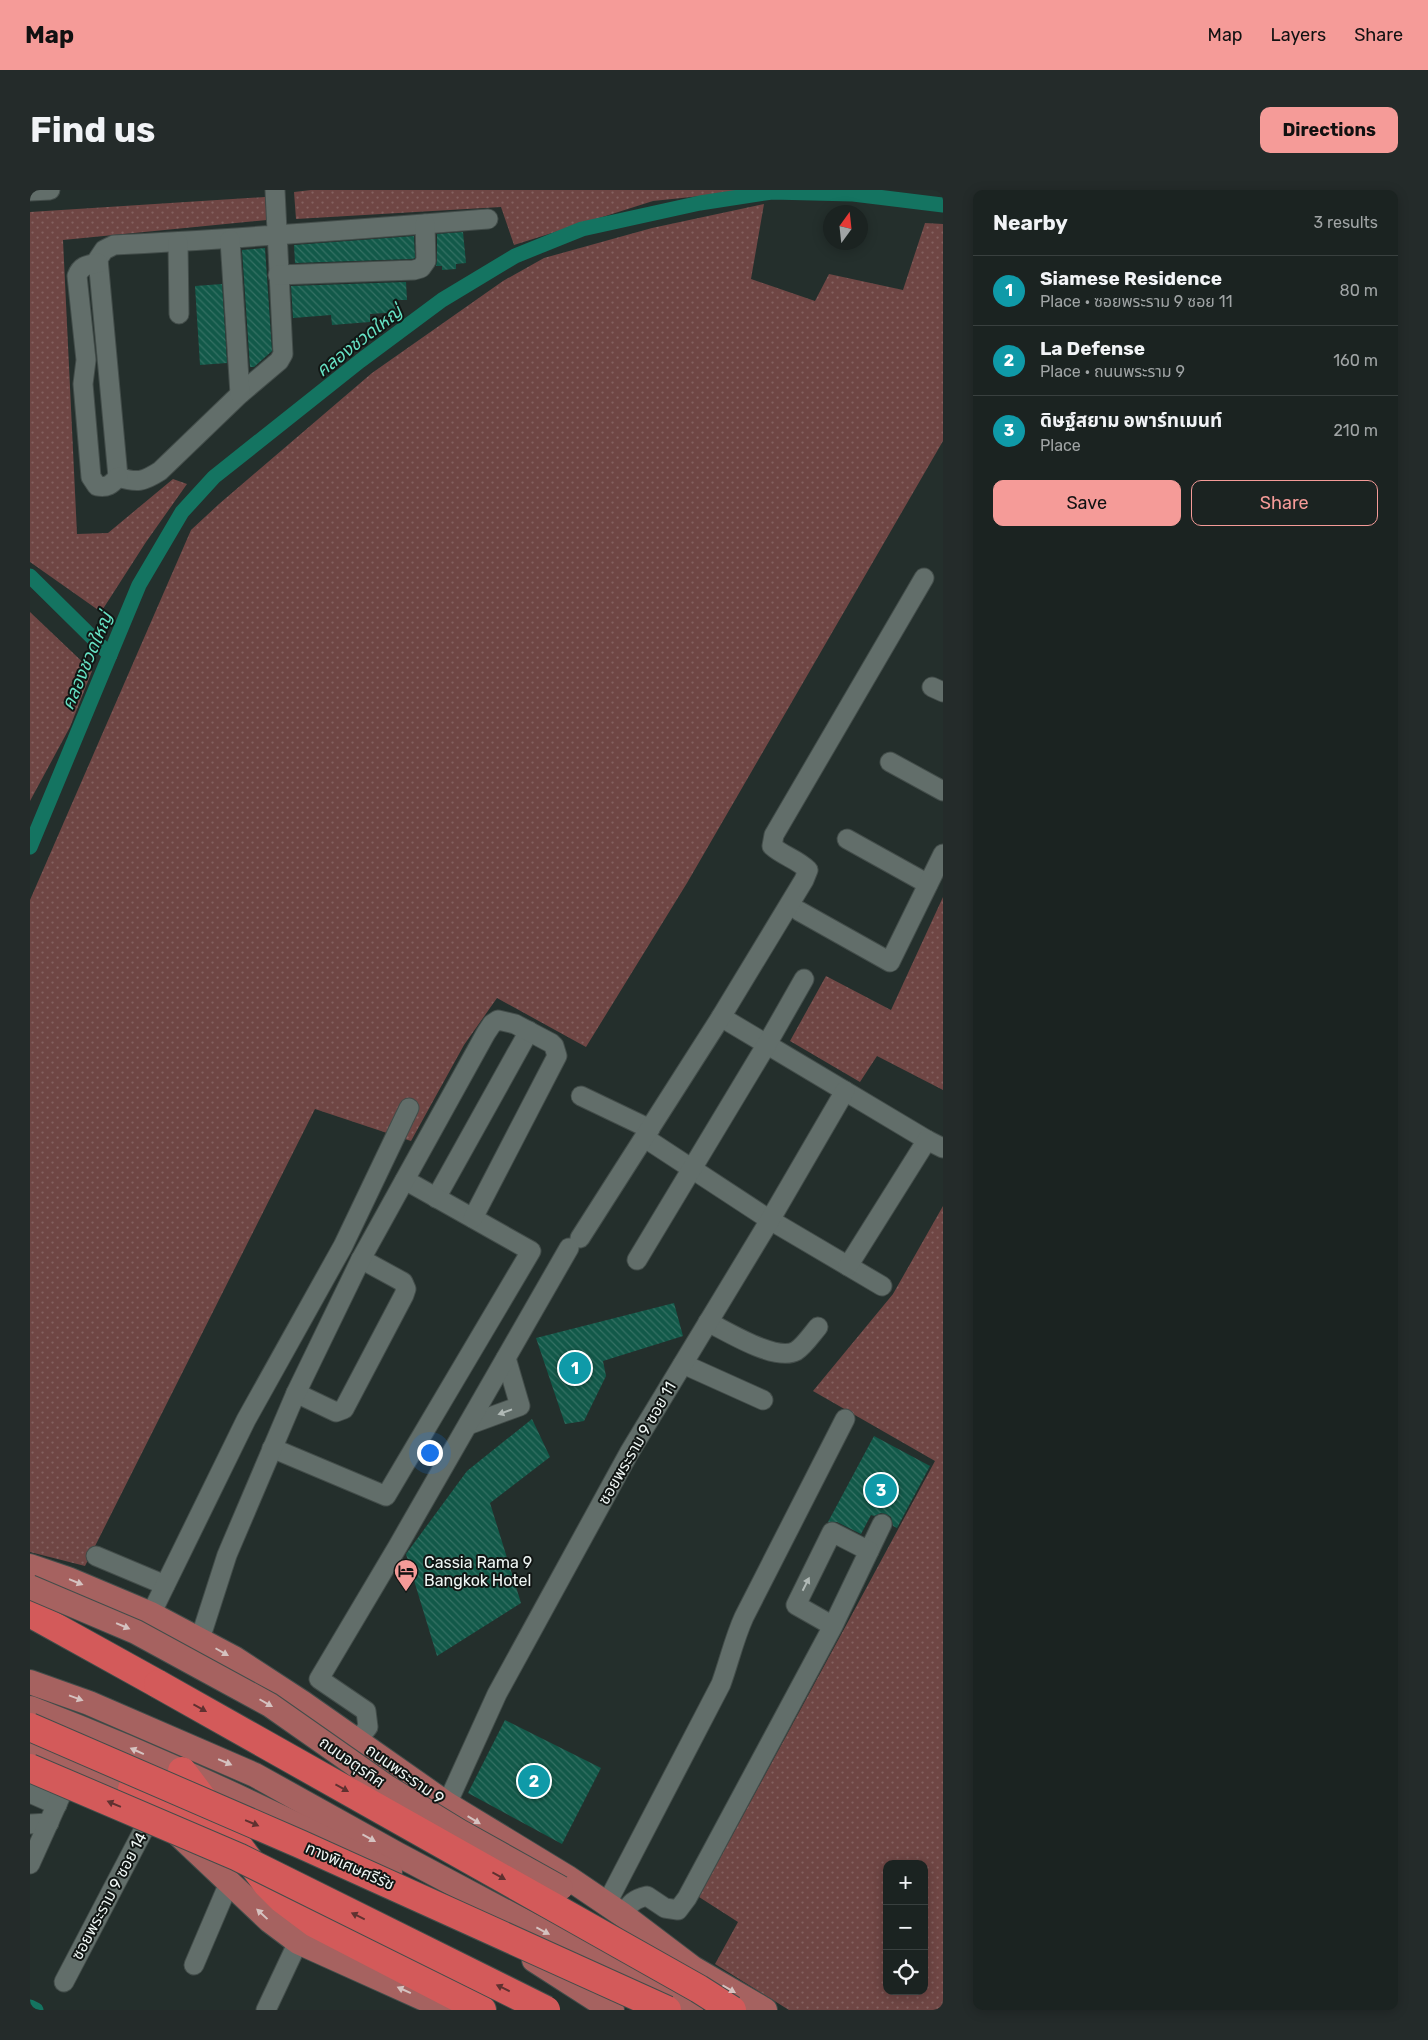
<!DOCTYPE html>
<html lang="en">
<head>
<meta charset="utf-8">
<style>
  :root { --surface:#1b2321; --page:#242b2a; --text:#f1f3f6; --muted:#a0a4a5; --line:#39403f; --accent:#f59b98 }
  body { margin:0; font-family:Rubik,"Noto Sans Thai",sans-serif; background:var(--page); color:var(--text) }
  .controls { position:absolute; right:15px; bottom:15px; display:grid; overflow:hidden; border-radius:10px; box-shadow:0 2px 12px #0003 }
  .controls button { width:45px; height:45px; display:grid; place-items:center; padding:0; border:0; border-bottom:1px solid var(--line); background:var(--surface); color:var(--text); font:25px sans-serif }
  .compass { position:absolute; left:793px; top:15px; width:45px; height:45px; border-radius:50%; background:var(--surface); box-shadow:0 2px 12px #0003; rotate:15deg }
  .you { position:absolute; left:399px; top:1262px; width:18px; height:18px; margin:-12px; border:4px solid #fff; border-radius:50%; background:#1a73e8; box-shadow:0 0 0 8px #1a73e833 }
  .badge { display:grid; place-items:center; width:32px; height:32px; border-radius:50%; background:var(--accent); color:#fff; font-size:16px; font-weight:700 }
  .pin { position:absolute; translate:-50% -50%; border:2px solid #fff; box-shadow:0 1px 5px #0006 }
  .list { margin:0; padding:0; list-style:none }
  h2 { display:flex; justify-content:space-between; align-items:center; height:65px; margin:0; padding:0 20px; font-size:21px }
  h2 small { font-size:16px; font-weight:400; color:var(--muted) }
  .list li { display:grid; grid-template-columns:32px 1fr auto; gap:15px; align-items:center; box-sizing:border-box; height:70px; padding:0 20px; border-top:1px solid var(--line) }
  .list b { display:block; font-size:19px; white-space:nowrap }
  .list p { margin:0; font-size:16px; white-space:nowrap; color:var(--muted) }
  .list em { font-size:16px; font-style:normal; color:var(--muted) }
  .actions { display:flex; gap:10px; padding:15px 20px }
  .actions a { flex:1; padding:11px 0; border:1px solid var(--accent); border-radius:10px; text-align:center; font-size:18px; color:var(--accent) }
  .actions .main { background:var(--accent); color:#111 }
  .icon { flex:none; width:28px; height:28px; fill:none; stroke:currentColor; stroke-width:2; stroke-linecap:round; stroke-linejoin:round }
  .map { position:relative; flex:none; width:913px; height:1820px; overflow:hidden; border-radius:10px }
  header { display:flex; align-items:center; gap:30px; box-sizing:border-box; height:70px; padding:0 25px; background:var(--accent); color:#111 }
  header strong { font-size:24px }
  nav { display:flex; gap:28px; margin-inline-start:auto; font-size:18px }
  .intro { display:flex; align-items:center; justify-content:space-between; box-sizing:border-box; height:120px; padding:0 30px }
  h1 { margin:0; font-size:35px }
  .button { padding:12px 22px; border-radius:10px; background:var(--accent); color:#111; font-size:18px; font-weight:700 }
  main { display:flex; gap:30px; padding:0 30px }
  aside { flex:1; background:var(--surface); border-radius:10px; box-shadow:0 2px 12px #0003 }
  .map>svg:first-child { display:block }
  .grass { fill:url(#grass-dots); fill-rule:evenodd }
  .lines { fill:none; stroke-linecap:round; stroke-linejoin:round }
  .canal { stroke:#147461; stroke-width:15 }
  .building { fill:url(#building-back-hatch) }
  .minor-casing { stroke:#434d4a; stroke-width:21 }
  .major-casing { stroke:#434d4a; stroke-width:26 }
  .highway-casing { stroke:#434d4a; stroke-width:30 }
  .minor { stroke:#626e6a; stroke-width:19 }
  .major { stroke:#a66260; stroke-width:24 }
  .highway { stroke:#d35a5a; stroke-width:28 }
  .major-bridge-casing { stroke:#434d4a; stroke-width:26; stroke-linecap:butt }
  .highway-bridge-casing { stroke:#434d4a; stroke-width:30; stroke-linecap:butt }
  .major-bridge { stroke:#a66260; stroke-width:24 }
  .highway-bridge { stroke:#d35a5a; stroke-width:28 }
  .oneway { fill:#b0b9b6 }
  .oneway2 { fill:#d5c2c0 }
  .oneway3 { fill:#5f3130 }
  .labels { text-anchor:middle; dominant-baseline:central; stroke-width:4; stroke-linejoin:round; paint-order:stroke }
  .street-label { font-size:16px; fill:#eff6f4; stroke:#111614 }
  .poi-label { font-size:16px; fill:#eff6f4; stroke:#111614; text-anchor:start }
  .water-label { font-size:18px; font-style:italic; fill:#66e2c4; stroke:#111614 }
</style>
</head>
<body>
<header>
<strong>Map</strong>
<nav><a>Map</a><a>Layers</a><a>Share</a></nav>
</header>
<div class="intro"><h1>Find us</h1><a class="button">Directions</a></div>
<main>
<div class="map">
<svg width="913" height="1820" viewBox="0 0 913 1820">
  <defs>
    <pattern id="grass-dots" width="8" height="8" patternUnits="userSpaceOnUse" patternTransform="scale(1.25)"><rect width="8" height="8" fill="#6f4644"/><path d="M2 2h.1M6 6h.1" fill="none" stroke="#846160" stroke-width="1.8" stroke-linecap="round"/></pattern>
    <pattern id="building-back-hatch" width="6" height="6" patternUnits="userSpaceOnUse" patternTransform="scale(1.25)"><rect width="6" height="6" fill="#125949"/><path d="M-1 5l2 2M0 0l6 6M5-1l2 2" fill="none" stroke="#357164"/></pattern>
  </defs>
  <rect width="100%" height="100%" fill="#242f2c"/>
  <g class="grass">
    <path d="M 281,0 L 728,0 L 623,11 L 484,55 L 471,17 L 266,29 L 264,2 Z"/>
    <path d="M 235,7 L 237,30 L 33,50 L 47,344 L 78,343 L 143,289 L 157,294 L 116,352 L 71,422 L 0,372 L 0,22 Z"/>
    <path d="M 734,14 L 721,89 L 785,111 L 799,84 L 873,100 L 895,33 L 913,34 L 913,251 L 657,693 L 556,857 L 467,808 L 434,855 L 381,951 L 285,919 L 55,1376 L 0,1362 L 0,710 L 161,340 L 189,314 L 342,183 L 473,91 L 514,68 L 622,38 Z"/>
    <path d="M 0,422 L 62,481 L 40,537 L 0,611 Z"/>
    <path d="M 913,707 L 913,900 L 847,866 L 830,892 L 760,851 L 796,786 L 861,820 Z"/>
    <path d="M 913,1016 L 913,1820 L 759,1820 L 685,1774 L 708,1732 L 669,1707 L 905,1271 L 783,1201 L 863,1104 ZM 857,1674 L 894,1674 L 894,1801 L 857,1801 Z"/>
  </g>
  <g class="lines">
    <g class="canal">
      <path d="M 0,386 L 80,465"/>
      <path d="M 0,657 L 109,395 L 152,322 L 184,287 L 330,171 L 412,110 L 485,66 L 552,39 L 670,13 L 742,2 L 823,4 L 913,15"/>
      <path d="M 0,1817 L 6,1820"/>
    </g>
  </g>
  <g class="building">
    <path d="M 433,42 L 436,73 L 426,74 L 426,79 L 412,80 L 412,76 L 406,76 L 407,71 L 407,44 Z"/>
    <path d="M 384,46 L 385,68 L 382,69 L 265,73 L 264,55 Z"/>
    <path d="M 235,58 L 242,161 L 224,177 L 220,177 L 212,60 Z"/>
    <path d="M 376,92 L 377,110 L 367,110 L 368,122 L 340,124 L 340,132 L 302,135 L 301,125 L 263,128 L 261,96 Z"/>
    <path d="M 192,94 L 197,173 L 170,175 L 165,96 Z"/>
    <path d="M 644,1113 L 653,1146 L 573,1171 L 576,1186 L 554,1231 L 535,1234 L 506,1148 Z"/>
    <path d="M 502,1229 L 520,1267 L 460,1313 L 491,1413 L 407,1466 L 376,1364 L 437,1281 Z"/>
    <path d="M 844,1246 L 900,1276 L 867,1338 L 863,1336 L 861,1327 L 856,1324 L 851,1323 L 844,1326 L 841,1325 L 831,1344 L 807,1332 L 798,1332 Z"/>
    <path d="M 475,1530 L 571,1578 L 532,1654 L 438,1603 Z"/>
  </g>
  <g class="lines">
    <g class="minor-casing">
      <g id="minor">
        <path d="M 245,0 L 253,164 L 249,171 L 210,204 L 130,281 C 113,292 107,293 88,287 L 68,69 L 74,60 L 84,55 C 209,49 333,39 458,29"/>
        <path d="M 0,1 L 20,0"/>
        <path d="M 200,50 L 210,204"/>
        <path d="M 148,52 L 149,124"/>
        <path d="M 68,73 C 58,75 51,75 47,86 L 56,170 L 53,194 L 61,287 L 67,296 C 77,298 81,295 88,287"/>
        <path d="M 248,85 L 384,80 L 391,78 L 396,71 L 395,34"/>
        <path d="M 902,497 L 913,502"/>
        <path d="M 860,572 L 913,601"/>
        <path d="M 817,649 L 898,694"/>
        <path d="M 769,721 L 860,772 L 913,664"/>
        <path d="M 691,827 L 897,950"/>
        <path d="M 551,906 L 620,939"/>
        <path d="M 615,948 L 740,1030 L 852,1096"/>
        <path d="M 406,1008 L 499,841"/>
        <path d="M 550,1048 L 691,827 L 774,690 L 778,680 C 767,669 753,666 742,656 L 744,645 L 894,388"/>
        <path d="M 607,1070 L 737,854 L 774,789"/>
        <path d="M 818,1076 L 897,950 L 913,958"/>
        <path d="M 678,1132 C 698,1142 746,1172 766,1161 C 774,1156 782,1144 788,1137"/>
        <path d="M 653,1174 L 733,1210"/>
        <path d="M 266,1203 L 306,1222 L 314,1219 L 374,1105 L 376,1099 L 373,1092 L 331,1069"/>
        <path d="M 438,1235 L 490,1216 L 476,1168"/>
        <path d="M 242,1258 L 356,1306 L 501,1061 L 375,990"/>
        <path d="M 839,1361 L 852,1334"/>
        <path d="M 66,1366 L 135,1395"/>
        <path d="M 121,1424 L 216,1230 L 313,1056 L 379,918"/>
        <path d="M 170,1449 L 197,1365 L 266,1203 L 331,1069 L 456,843 L 462,834 L 468,830 L 485,834 L 521,853 L 524,856 L 527,866 L 443,1028"/>
        <path d="M 327,1551 L 338,1537 L 336,1521 L 289,1489 L 368,1356 L 539,1058"/>
        <path d="M 0,1603 L 27,1615"/>
        <path d="M 417,1614 L 467,1504 L 599,1263 L 740,1030 L 815,901"/>
        <path d="M 0,1634 L 19,1633"/>
        <path d="M 0,1674 L 41,1583"/>
        <path d="M 577,1713 L 691,1494 C 699,1472 704,1449 714,1427 L 815,1229"/>
        <path d="M 593,1725 C 600,1713 604,1709 617,1706 L 635,1718 L 648,1720 L 657,1708 L 803,1436 L 839,1361 L 802,1342 L 766,1415 L 803,1436"/>
        <path d="M 164,1775 L 199,1693"/>
        <path d="M 34,1792 L 124,1620"/>
        <path d="M 236,1820 L 268,1752"/>
      </g>
    </g>
    <g class="major-casing">
      <g id="major">
        <path d="M 0,1376 L 38,1389 L 121,1424 L 204,1468 L 273,1513 L 417,1614 L 537,1687 L 593,1725 L 663,1778 L 735,1820"/>
        <path d="M 0,1492 L 59,1513 L 225,1585 L 367,1664 L 661,1820"/>
        <path d="M 0,1518 C 123,1565 243,1621 360,1682"/>
        <path d="M 0,1558 L 102,1599 L 114,1611"/>
        <path d="M 149,1645 L 240,1731 L 268,1752 L 419,1820"/>
        <path d="M 504,1770 L 582,1820"/>
      </g>
    </g>
    <g class="highway-casing">
      <g id="highway">
        <path d="M 0,1423 L 128,1494"/>
        <path d="M 152,1581 L 237,1694 L 252,1709 L 284,1733 L 452,1820"/>
        <path d="M 102,1599 L 197,1644"/>
      </g>
    </g>
    <use href="#minor" class="minor"/>
    <use href="#major" class="major"/>
    <use href="#highway" class="highway"/>
    <g class="major-bridge-casing">
      <path id="major-bridge" d="M 0,1397 L 106,1442 L 240,1515 L 357,1597 L 429,1641 L 531,1698"/>
    </g>
    <g class="highway-bridge-casing">
      <g id="highway-bridge">
        <path d="M 128,1494 L 669,1799 L 702,1820"/>
        <path d="M 0,1537 L 270,1654 L 637,1820"/>
        <path d="M 0,1578 L 208,1667 L 516,1820"/>
      </g>
    </g>
    <use href="#major-bridge" class="major-bridge"/>
    <use href="#highway-bridge" class="highway-bridge"/>
  </g>
  <defs><path id="oneway-solid" d="M-6-.8H1V-3.2L6.5 0L1 3.2V.8H-6Z" transform="scale(1.25)"/></defs>
  <g class="oneway">
    <use href="#oneway-solid" transform="translate(475 1222) rotate(160)"/>
    <use href="#oneway-solid" transform="translate(776 1394) rotate(-63)"/>
  </g>
  <g class="oneway2">
    <use href="#oneway-solid" transform="translate(46 1392) rotate(22)"/>
    <use href="#oneway-solid" transform="translate(93 1436) rotate(23)"/>
    <use href="#oneway-solid" transform="translate(192 1462) rotate(30)"/>
    <use href="#oneway-solid" transform="translate(46 1508) rotate(20)"/>
    <use href="#oneway-solid" transform="translate(236 1513) rotate(30)"/>
    <use href="#oneway-solid" transform="translate(107 1561) rotate(-156)"/>
    <use href="#oneway-solid" transform="translate(195 1572) rotate(23)"/>
    <use href="#oneway-solid" transform="translate(444 1630) rotate(31)"/>
    <use href="#oneway-solid" transform="translate(339 1648) rotate(29)"/>
    <use href="#oneway-solid" transform="translate(232 1724) rotate(-137)"/>
    <use href="#oneway-solid" transform="translate(513 1741) rotate(28)"/>
    <use href="#oneway-solid" transform="translate(699 1799) rotate(30)"/>
    <use href="#oneway-solid" transform="translate(374 1800) rotate(-156)"/>
  </g>
  <g class="oneway3">
    <use href="#oneway-solid" transform="translate(170 1518) rotate(29)"/>
    <use href="#oneway-solid" transform="translate(312 1598) rotate(29)"/>
    <use href="#oneway-solid" transform="translate(84 1614) rotate(-157)"/>
    <use href="#oneway-solid" transform="translate(222 1633) rotate(23)"/>
    <use href="#oneway-solid" transform="translate(469 1686) rotate(29)"/>
    <use href="#oneway-solid" transform="translate(328 1726) rotate(-154)"/>
    <use href="#oneway-solid" transform="translate(473 1798) rotate(-154)"/>
  </g>
  <defs>
    <g id="hotel-pin" transform="scale(1.25)"><path d="M0 17L-7.5 6A9.5 9.5 0 1 1 7.5 6Z" fill="#f59b98" stroke="#111614"/><path d="M-6-4.5h1.5V1H6V5H4.5V3h-9V5H-6ZM-4 0a1.8 1.8 0 1 1 3.6 0ZM.5 0V-2.5h3Q6-2.5 6 0Z" fill="#111"/></g>
  </defs>
  <g fill-rule="evenodd">
    <use href="#hotel-pin" x="376" y="1381"/>
  </g>
  <g class="labels">
    <g class="street-label">
      <text transform="translate(607 1253) rotate(-60)">ซอยพระราม 9 ซอย 11</text>
      <text transform="translate(322 1572) rotate(35)">ถนนจตุรทิศ</text>
      <text transform="translate(375 1584) rotate(35)">ถนนพระราม 9</text>
      <text transform="translate(320 1676) rotate(24)">ทางพิเศษศรีรัช</text>
      <text transform="translate(79 1706) rotate(-62)">ซอยพระราม 9 ซอย 14</text>
    </g>
    <g class="poi-label">
      <text x="394" y="1372">Cassia Rama 9<tspan x="394" dy="18">Bangkok Hotel</tspan></text>
    </g>
    <g class="water-label">
      <text transform="translate(329 151) rotate(-38)">คลองชวดใหญ่</text>
      <text transform="translate(57 471) rotate(-67)">คลองชวดใหญ่</text>
    </g>
  </g>
</svg>
<div class="controls">
<button>+</button>
<button>−</button>
<button><svg class="icon" aria-label="locate" viewBox="0 0 24 24"><circle cx="12" cy="12" r="6"/><path d="M12 2v4M12 18v4M2 12h4M18 12h4"/></svg></button>
</div>
<svg class="compass" viewBox="-18 -18 36 36"><path d="M0-13l5 13h-10z" fill="#e53935"/><path d="M0 13l5-13h-10z" fill="#a0a4a5"/></svg>
<div class="you"></div>
<div class="pin badge" style="left:545px;top:1178px;background:#0f9aa8">1</div>
<div class="pin badge" style="left:504px;top:1591px;background:#0f9aa8">2</div>
<div class="pin badge" style="left:851px;top:1300px;background:#0f9aa8">3</div>
</div>
<aside>
<h2>Nearby<small>3 results</small></h2>
<ul class="list">
<li><span class="badge" style="background:#0f9aa8">1</span><div><b>Siamese Residence</b><p>Place · ซอยพระราม 9 ซอย 11</p></div><em>80 m</em></li>
<li><span class="badge" style="background:#0f9aa8">2</span><div><b>La Defense</b><p>Place · ถนนพระราม 9</p></div><em>160 m</em></li>
<li><span class="badge" style="background:#0f9aa8">3</span><div><b>ดิษฐ์สยาม อพาร์ทเมนท์</b><p>Place</p></div><em>210 m</em></li>
</ul>
<div class="actions"><a class="main">Save</a><a>Share</a></div>
</aside>
</main>
</body>
</html>
